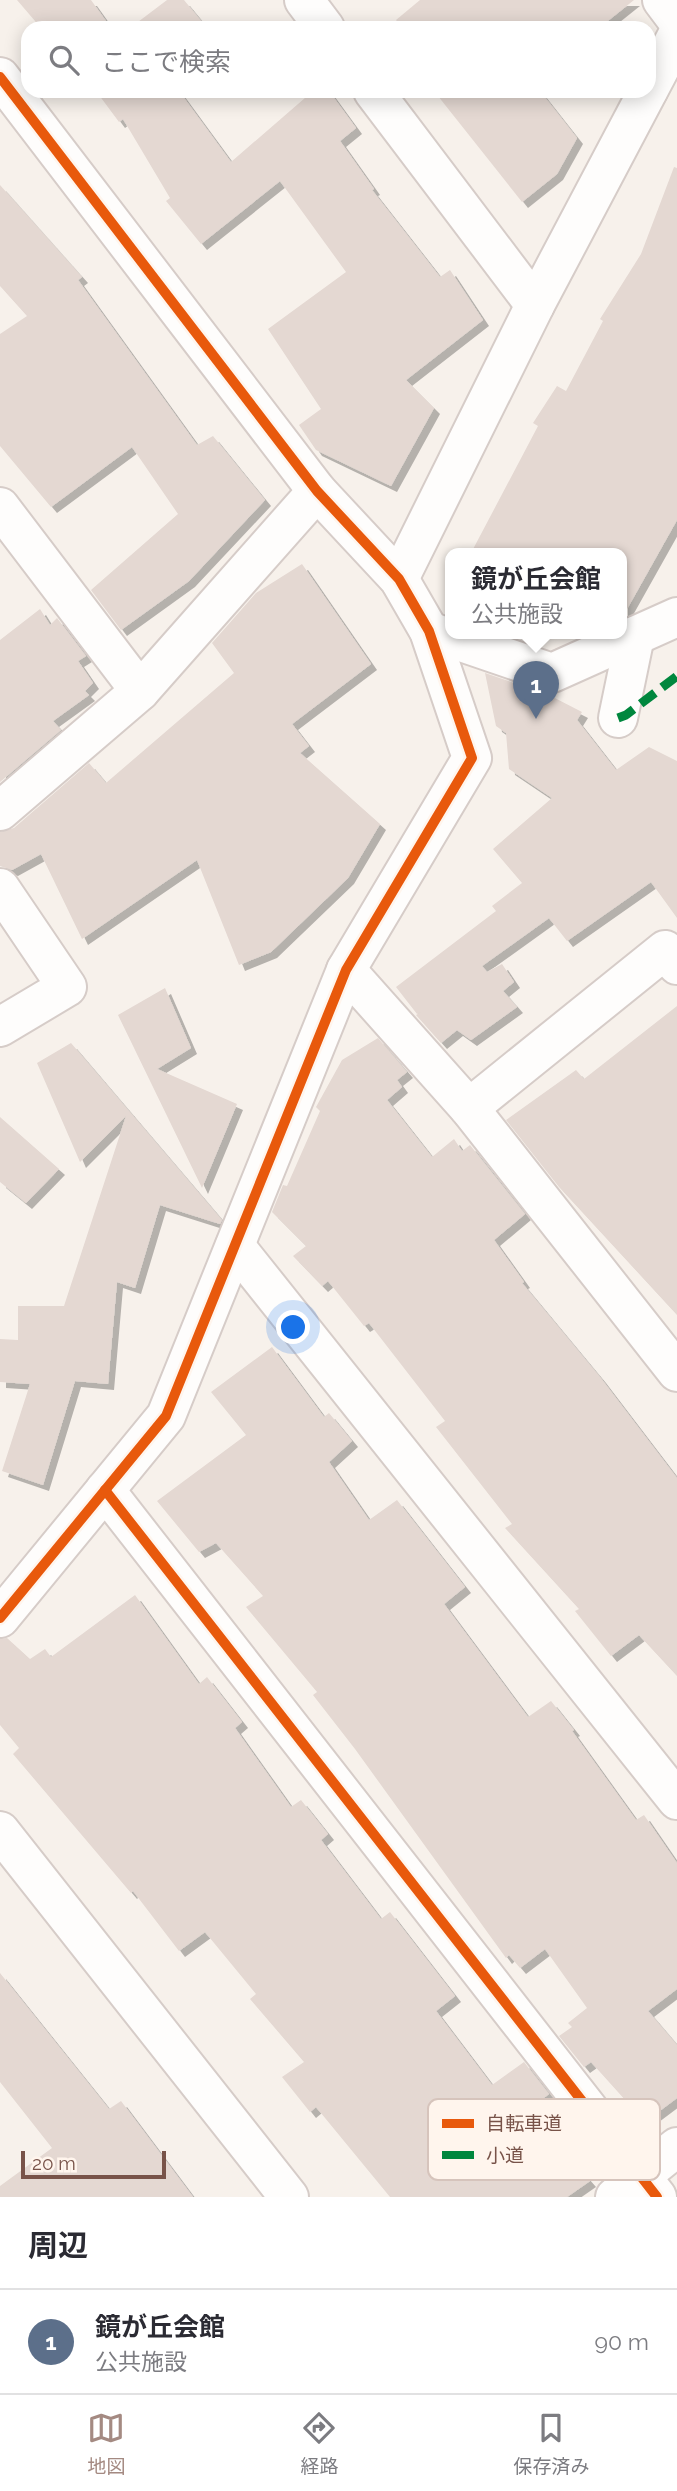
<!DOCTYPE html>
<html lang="ja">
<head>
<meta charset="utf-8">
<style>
  :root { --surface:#fff; --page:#f2f2f3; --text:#2b2b33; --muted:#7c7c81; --line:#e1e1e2; --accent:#a48a82 }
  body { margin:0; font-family:Raleway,"Noto Sans JP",sans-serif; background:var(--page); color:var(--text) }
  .scale { position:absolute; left:21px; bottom:18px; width:145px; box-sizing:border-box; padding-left:7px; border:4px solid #785349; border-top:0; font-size:19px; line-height:24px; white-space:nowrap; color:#785349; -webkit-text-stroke:5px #fff5ed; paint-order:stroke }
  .you { position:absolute; left:294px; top:1328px; width:24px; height:24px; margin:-18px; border:5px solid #fff; border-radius:50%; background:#1a73e8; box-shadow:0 0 0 10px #1a73e833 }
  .badge { display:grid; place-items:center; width:46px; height:46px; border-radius:50%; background:var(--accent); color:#fff; font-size:23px; font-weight:700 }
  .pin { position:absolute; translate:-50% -58px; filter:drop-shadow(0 2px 4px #0008) }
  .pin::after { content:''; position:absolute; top:37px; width:24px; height:21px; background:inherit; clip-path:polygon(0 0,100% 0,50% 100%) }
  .popup { position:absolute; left:445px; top:548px; width:182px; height:91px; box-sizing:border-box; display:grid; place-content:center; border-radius:14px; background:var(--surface); filter:drop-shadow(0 2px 5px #0005); font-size:23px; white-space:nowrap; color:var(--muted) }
  .popup b { font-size:26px; color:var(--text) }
  .popup::after { content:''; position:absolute; left:50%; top:100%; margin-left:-14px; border:14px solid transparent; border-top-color:var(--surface) }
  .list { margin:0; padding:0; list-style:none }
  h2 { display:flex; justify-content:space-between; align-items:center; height:91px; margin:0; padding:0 28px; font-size:30px }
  h2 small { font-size:23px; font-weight:400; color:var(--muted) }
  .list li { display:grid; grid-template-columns:46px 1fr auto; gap:21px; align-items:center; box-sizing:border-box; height:105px; padding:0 28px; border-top:2px solid var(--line) }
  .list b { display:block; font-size:26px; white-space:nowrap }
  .list p { margin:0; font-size:23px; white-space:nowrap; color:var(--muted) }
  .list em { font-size:23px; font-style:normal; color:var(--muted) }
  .icon { flex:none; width:38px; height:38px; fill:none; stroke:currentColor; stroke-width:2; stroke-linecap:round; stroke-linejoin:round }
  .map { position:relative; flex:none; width:677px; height:2197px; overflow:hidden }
  .search { position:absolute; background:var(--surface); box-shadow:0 4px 18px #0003; left:21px; right:21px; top:21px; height:77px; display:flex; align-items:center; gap:18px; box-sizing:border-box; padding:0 24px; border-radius:21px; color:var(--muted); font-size:26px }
  .sheet { height:196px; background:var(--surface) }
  nav { display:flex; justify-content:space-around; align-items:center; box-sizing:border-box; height:98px; border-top:2px solid var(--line); background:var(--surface); font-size:19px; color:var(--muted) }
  nav a { display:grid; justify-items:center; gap:4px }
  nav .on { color:var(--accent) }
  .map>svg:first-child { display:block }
  .building { fill:#e4d8d2; filter:url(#shadow) }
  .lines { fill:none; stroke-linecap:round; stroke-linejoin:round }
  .minor-casing { stroke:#d6ccc8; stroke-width:42 }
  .minor { stroke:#fefdfc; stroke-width:38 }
  .quiet { stroke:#00873e; stroke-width:9; stroke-dasharray:18 9; stroke-linecap:butt }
  .cycleway-casing { stroke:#fff5ed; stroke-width:15 }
  .cycleway { stroke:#e8590c; stroke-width:10 }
  .key { fill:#fff5ed; stroke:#d6c4bc; stroke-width:2 }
  .key-label { font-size:19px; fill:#785349 }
</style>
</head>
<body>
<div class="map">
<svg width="677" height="2197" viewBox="0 0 677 2197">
  <defs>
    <filter id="shadow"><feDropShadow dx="6" dy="6" stdDeviation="0" flood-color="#0004"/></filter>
  </defs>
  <rect width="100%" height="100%" fill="#f7f1eb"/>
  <g class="building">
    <path d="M 17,0 L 91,0 L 111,28 L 41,28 Z"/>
    <path d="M 167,0 L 184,0 L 207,28 L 130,28 Z"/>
    <path d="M 420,0 L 634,0 L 599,28 L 402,28 L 396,20 Z"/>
    <path d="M 96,91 L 179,91 L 231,162 L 313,91 L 329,91 L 356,128 L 340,141 L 374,189 L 372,190 L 440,277 L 450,270 L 483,320 L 406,380 L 434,408 L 391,486 L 316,450 L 299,425 L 321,409 L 268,329 L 346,272 L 280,181 L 201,244 L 166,201 L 170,198 L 123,119 L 119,122 Z"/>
    <path d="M 434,91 L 540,91 L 577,138 L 557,174 L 522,202 Z"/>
    <path d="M 674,167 L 677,168 L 677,520 L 622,618 L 622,553 L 471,553 L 538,426 L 533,423 L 557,386 L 566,391 L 603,321 L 600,319 L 641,254 Z"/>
    <path d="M 0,185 L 82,277 L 78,280 L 197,445 L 213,436 L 265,500 L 189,581 L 121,630 L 91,590 L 178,514 L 132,447 L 51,507 L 0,446 L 0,334 L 27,316 L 0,286 Z"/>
    <path d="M 302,564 L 371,664 L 292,724 L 309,746 L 300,753 L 380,824 L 348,878 L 271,952 L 239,965 L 197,860 L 82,939 L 41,854 L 12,870 L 0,866 L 0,832 L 14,828 L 89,763 L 106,783 L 234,673 L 212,643 L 256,593 Z"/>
    <path d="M 40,609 L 50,625 L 57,618 L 86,656 L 78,661 L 93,683 L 85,691 L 89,695 L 53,721 L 61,730 L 0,782 L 0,640 Z"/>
    <path d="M 485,673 L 547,694 L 582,712 L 577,720 L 616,770 L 649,747 L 677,761 L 677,918 L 651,882 L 567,941 L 549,918 L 482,966 L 487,972 L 502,964 L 514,982 L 503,991 L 517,1007 L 471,1040 L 457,1030 L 441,1043 L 416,1015 L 421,1012 L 417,1014 L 396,987 L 496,911 L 492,906 L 522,883 L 493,849 L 552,798 L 509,769 L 506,733 L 496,726 Z"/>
    <path d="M 165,988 L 191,1048 L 157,1069 L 237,1104 L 202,1188 L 118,1015 Z"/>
    <path d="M 677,1006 L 677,1315 L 559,1187 L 506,1120 L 576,1070 L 584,1079 Z"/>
    <path d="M 378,1038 L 407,1072 L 397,1080 L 402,1087 L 387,1100 L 432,1157 L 454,1139 L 462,1151 L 470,1145 L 525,1214 L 494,1240 L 524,1282 L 522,1283 L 600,1377 L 677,1478 L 677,1676 L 639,1635 L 611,1656 L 575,1611 L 579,1609 L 505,1528 L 512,1524 L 436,1427 L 445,1421 L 369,1323 L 364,1326 L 328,1281 L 322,1286 L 293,1256 L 306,1246 L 272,1212 L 283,1185 L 287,1186 L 320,1111 L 316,1107 L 342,1060 Z"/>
    <path d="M 71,1043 L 222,1220 L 220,1224 L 160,1205 L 135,1288 L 117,1282 L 108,1384 L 75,1381 L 43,1485 L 2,1471 L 30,1384 L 0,1382 L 0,1339 L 18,1340 L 18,1306 L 64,1306 L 126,1116 L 80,1162 L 37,1063 Z"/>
    <path d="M 0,1117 L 59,1169 L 26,1203 L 0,1182 Z"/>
    <path d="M 272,1347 L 324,1417 L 329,1413 L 352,1441 L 329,1462 L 369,1520 L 397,1500 L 465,1587 L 444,1604 L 528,1717 L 551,1701 L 574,1730 L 572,1731 L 636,1820 L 644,1815 L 677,1863 L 677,1989 L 648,2011 L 677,2045 L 677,2098 L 645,2122 L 591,2062 L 584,2067 L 559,2036 L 572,2027 L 568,2023 L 587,2008 L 545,1949 L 520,1968 L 509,1955 L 506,1958 L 355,1749 L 313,1695 L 317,1692 L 246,1607 L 263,1596 L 216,1543 L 199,1552 L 157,1501 L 246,1435 L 211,1392 Z"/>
    <path d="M 135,1595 L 199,1684 L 207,1677 L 242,1722 L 235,1728 L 291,1807 L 301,1800 L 328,1834 L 321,1840 L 381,1919 L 390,1912 L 455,1996 L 436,2011 L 492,2085 L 524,2062 L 549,2094 L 528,2110 L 590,2181 L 567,2197 L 390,2197 L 316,2107 L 310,2112 L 282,2077 L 304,2062 L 250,1999 L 256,1994 L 205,1932 L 179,1951 L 133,1891 L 131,1893 L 13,1754 L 19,1748 L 0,1725 L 0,1639 L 7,1638 L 30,1659 L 45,1649 L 51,1657 Z"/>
    <path d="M 0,1973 L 109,2109 L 121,2101 L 193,2197 L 0,2197 L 0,2186 L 52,2148 L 0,2082 Z"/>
  </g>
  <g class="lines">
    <g class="minor-casing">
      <g id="minor">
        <path d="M 304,0 L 325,28"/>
        <path d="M 662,0 L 677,20"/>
        <path d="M 0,77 L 317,491 L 399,579 L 429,631 L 472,758 L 346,970 L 166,1416 L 0,1618"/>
        <path d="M 649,89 L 677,36"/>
        <path d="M 373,91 L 535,305"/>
        <path d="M 0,507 L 140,691"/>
        <path d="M 399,579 L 535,305 L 648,91"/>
        <path d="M 429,631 L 552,673 L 677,617"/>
        <path d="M 618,718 L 635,636"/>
        <path d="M 0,811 L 140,691 L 317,491"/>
        <path d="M 0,888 L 67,987 L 0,1027"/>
        <path d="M 346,970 L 469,1108 L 677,1372"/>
        <path d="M 469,1108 L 665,950 L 677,965"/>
        <path d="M 235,1246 L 677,1800"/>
        <path d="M 105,1490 L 657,2197"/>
        <path d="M 0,1831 L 289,2197"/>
        <path d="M 615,2197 L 677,2147"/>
      </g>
    </g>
    <use href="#minor" class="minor"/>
    <path class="quiet" d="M 618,718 L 626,715 L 677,676"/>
    <g class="cycleway-casing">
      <g id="cycleway">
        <path d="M 0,77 L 317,491 L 399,579 L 429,631 L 472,758 L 346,970 L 166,1416 L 0,1618"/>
        <path d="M 105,1490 L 657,2197"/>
      </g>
    </g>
    <use href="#cycleway" class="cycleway"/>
  </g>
  <rect x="428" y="2099" width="232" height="81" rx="10" class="key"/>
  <rect x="442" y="2119" width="32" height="9" fill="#e8590c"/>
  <rect x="442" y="2151" width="32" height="8" fill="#00873e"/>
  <g class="key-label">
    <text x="486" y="2130">自転車道</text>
    <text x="486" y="2162">小道</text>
  </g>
</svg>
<div class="scale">20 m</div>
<div class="you"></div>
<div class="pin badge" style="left:536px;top:719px;background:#5c6f8a">1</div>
<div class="popup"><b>鏡が丘会館</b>公共施設</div>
<div class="search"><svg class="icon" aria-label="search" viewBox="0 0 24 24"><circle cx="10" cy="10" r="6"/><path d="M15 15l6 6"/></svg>ここで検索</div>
</div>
<section class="sheet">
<h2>周辺<small></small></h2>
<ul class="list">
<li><span class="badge" style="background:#5c6f8a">1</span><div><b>鏡が丘会館</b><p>公共施設</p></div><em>90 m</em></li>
</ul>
</section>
<nav>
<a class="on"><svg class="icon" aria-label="map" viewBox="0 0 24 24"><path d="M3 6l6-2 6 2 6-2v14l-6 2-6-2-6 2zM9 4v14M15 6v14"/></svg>地図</a>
<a><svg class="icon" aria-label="directions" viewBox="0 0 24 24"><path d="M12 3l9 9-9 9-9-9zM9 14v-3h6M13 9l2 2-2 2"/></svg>経路</a>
<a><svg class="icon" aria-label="saved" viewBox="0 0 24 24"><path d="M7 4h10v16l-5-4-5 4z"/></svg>保存済み</a>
</nav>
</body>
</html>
